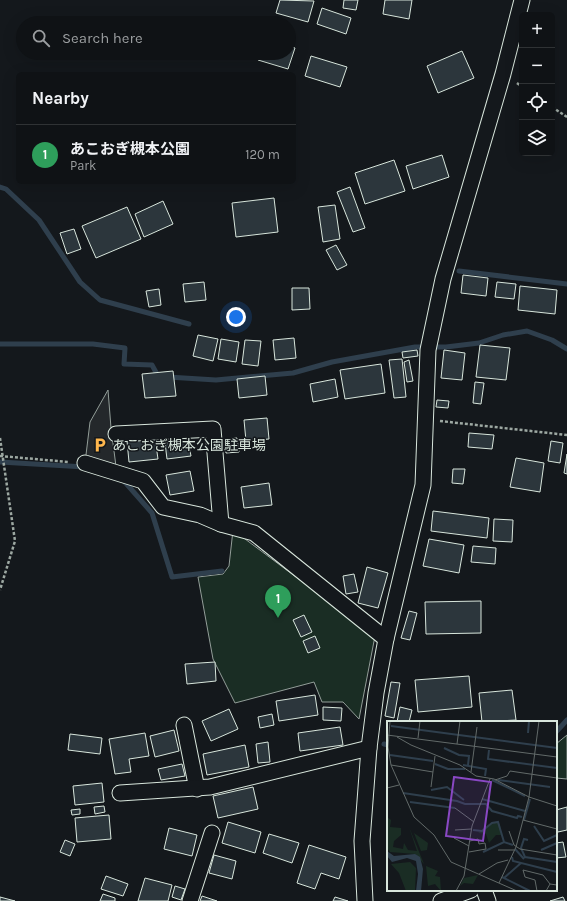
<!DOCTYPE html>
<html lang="en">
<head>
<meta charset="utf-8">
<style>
  :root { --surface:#0f1215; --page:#1d2022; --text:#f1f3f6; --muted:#9b9ea0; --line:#2f3234; --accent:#ffb74d }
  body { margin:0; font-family:Karla,"Noto Sans JP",sans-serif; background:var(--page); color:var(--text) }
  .controls { position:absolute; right:12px; top:12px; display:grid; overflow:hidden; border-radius:6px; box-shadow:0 4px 16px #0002 }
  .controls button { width:36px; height:36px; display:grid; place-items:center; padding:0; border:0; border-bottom:1px solid var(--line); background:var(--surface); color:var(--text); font:20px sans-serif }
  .you { position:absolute; left:236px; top:317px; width:14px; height:14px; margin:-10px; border:3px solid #fff; border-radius:50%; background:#1a73e8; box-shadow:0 0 0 6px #1a73e833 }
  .badge { display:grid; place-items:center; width:26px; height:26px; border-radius:50%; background:var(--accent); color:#fff; font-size:13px; font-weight:700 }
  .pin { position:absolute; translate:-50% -33px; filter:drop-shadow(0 1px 2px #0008) }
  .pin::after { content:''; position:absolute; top:21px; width:14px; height:12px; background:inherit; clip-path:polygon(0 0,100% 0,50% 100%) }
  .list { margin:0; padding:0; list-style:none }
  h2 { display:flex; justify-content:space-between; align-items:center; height:52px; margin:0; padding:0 16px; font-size:17px }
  h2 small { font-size:13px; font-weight:400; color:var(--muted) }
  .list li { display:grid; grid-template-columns:26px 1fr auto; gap:12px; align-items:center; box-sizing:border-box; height:60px; padding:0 16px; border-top:1px solid var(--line) }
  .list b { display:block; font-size:15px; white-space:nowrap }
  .list p { margin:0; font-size:13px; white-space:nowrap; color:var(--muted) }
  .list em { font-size:13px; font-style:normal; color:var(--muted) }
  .icon { flex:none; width:22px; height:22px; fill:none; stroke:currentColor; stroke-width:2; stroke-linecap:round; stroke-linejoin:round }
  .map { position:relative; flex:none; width:567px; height:901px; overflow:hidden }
  .search { position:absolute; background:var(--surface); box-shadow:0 4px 16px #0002; left:16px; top:16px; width:280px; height:44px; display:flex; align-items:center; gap:10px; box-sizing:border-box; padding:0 14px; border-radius:22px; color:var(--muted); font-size:15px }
  .panel { position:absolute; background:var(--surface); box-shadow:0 4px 16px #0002; left:16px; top:72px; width:280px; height:112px; border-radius:6px }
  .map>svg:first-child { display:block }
  .green { fill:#1a2d24; stroke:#939e99 }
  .parking { fill:#24282b; stroke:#939e99 }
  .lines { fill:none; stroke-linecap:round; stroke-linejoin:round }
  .stream { stroke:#2f3f4d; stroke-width:5 }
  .building { fill:#2c363c; stroke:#d8e6dc }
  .street-casing { stroke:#d8e6dc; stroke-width:17 }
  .path { stroke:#9da8a2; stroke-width:2.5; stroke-dasharray:3 2; stroke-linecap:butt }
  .street { stroke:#14181c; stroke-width:15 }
  .labels { text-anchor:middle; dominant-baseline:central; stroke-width:3; stroke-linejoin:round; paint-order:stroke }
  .poi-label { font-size:14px; fill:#d8e6dc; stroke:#14181c; text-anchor:start }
  .inset-river { fill:none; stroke:#2f3f4d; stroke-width:2 }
  .inset-road { fill:none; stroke:#626a69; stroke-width:1 }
  .view { fill:#8948c3; fill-opacity:0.15; stroke:#8948c3; stroke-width:2 }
  .inset-edge { fill:none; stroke:#d8e6dc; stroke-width:2 }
</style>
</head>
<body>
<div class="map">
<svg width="567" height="901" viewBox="0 0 567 901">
  <rect width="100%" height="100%" fill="#14181c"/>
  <g class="green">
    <path d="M 233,530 L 375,636 L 359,719 L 343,702 L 322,702 L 314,682 L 235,703 L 213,659 L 198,577 L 223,574 L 229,566 Z"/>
    <path d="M 567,735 L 567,779 L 556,778 L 556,744 Z"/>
  </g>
  <path class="parking" d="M 108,390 L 111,428 L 117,474 L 85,463 L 90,422 Z"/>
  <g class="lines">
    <g class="stream">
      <path d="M 0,187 L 6,189 L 39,220 L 80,282 L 100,300 L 189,324"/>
      <path d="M 459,271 L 567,284"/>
      <path d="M 0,344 L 93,344 L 125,348 L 124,364 L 152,365 L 158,376 L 160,377"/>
      <path d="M 168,377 L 216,380 L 293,373 L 332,362 L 415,347 L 446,347 L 479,343 L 503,335 L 527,331 L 552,340 L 567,349"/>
      <path d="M 0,462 L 85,467"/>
      <path d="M 124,481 L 152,513 L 172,577 L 222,571"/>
      <path d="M 556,732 L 567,720"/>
      <path d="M 384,744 L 388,745"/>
    </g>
  </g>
  <g class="building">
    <path d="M 280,0 L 314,1 L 308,22 L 276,13 Z"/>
    <path d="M 344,0 L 358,0 L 356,10 L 343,8 Z"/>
    <path d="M 385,0 L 412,0 L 409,19 L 383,14 Z"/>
    <path d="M 322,8 L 351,18 L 346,34 L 317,24 Z"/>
    <path d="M 289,46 L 295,48 L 288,69 L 258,60 L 260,53 L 289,53 Z"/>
    <path d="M 462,51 L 474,78 L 438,93 L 427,66 Z"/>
    <path d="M 311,56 L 347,67 L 340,87 L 305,76 Z"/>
    <path d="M 442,155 L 449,177 L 413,189 L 406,166 Z"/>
    <path d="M 394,160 L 405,191 L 365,204 L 355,173 Z"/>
    <path d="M 350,187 L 365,228 L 353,232 L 337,192 Z"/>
    <path d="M 274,198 L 278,232 L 236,237 L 232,203 Z"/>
    <path d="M 163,201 L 173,224 L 144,237 L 135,214 Z"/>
    <path d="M 335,205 L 340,239 L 323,242 L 318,207 Z"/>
    <path d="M 127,207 L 141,239 L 96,258 L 82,226 Z"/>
    <path d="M 74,229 L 81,249 L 67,254 L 60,233 Z"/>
    <path d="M 336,245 L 347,265 L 337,270 L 326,250 Z"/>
    <path d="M 463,275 L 488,278 L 486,296 L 461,293 Z"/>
    <path d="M 204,282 L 206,300 L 185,302 L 183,284 Z"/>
    <path d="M 497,282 L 516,284 L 514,299 L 495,297 Z"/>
    <path d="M 520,286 L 557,290 L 555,314 L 518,310 Z"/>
    <path d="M 292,288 L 309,288 L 310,309 L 292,310 Z"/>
    <path d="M 159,289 L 161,305 L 149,307 L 146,291 Z"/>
    <path d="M 198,335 L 218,339 L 213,361 L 193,356 Z"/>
    <path d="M 294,338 L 296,358 L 275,360 L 273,340 Z"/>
    <path d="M 221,339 L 239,342 L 236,362 L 218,359 Z"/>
    <path d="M 245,340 L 261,341 L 258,366 L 242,364 Z"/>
    <path d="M 480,345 L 510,348 L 506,380 L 476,377 Z"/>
    <path d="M 417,350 L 418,356 L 403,358 L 402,352 Z"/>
    <path d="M 444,350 L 465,353 L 462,380 L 441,378 Z"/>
    <path d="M 402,359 L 406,397 L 394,398 L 389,360 Z"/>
    <path d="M 409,360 L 413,381 L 407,382 L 404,362 Z"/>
    <path d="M 381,364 L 385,393 L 345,399 L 340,370 Z"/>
    <path d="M 173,371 L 176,396 L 145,398 L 142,374 Z"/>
    <path d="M 265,376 L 267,395 L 239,398 L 237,379 Z"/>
    <path d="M 335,379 L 338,397 L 313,402 L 310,384 Z"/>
    <path d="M 475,382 L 484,383 L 481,404 L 473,403 Z"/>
    <path d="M 437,400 L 449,401 L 448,408 L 436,407 Z"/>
    <path d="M 267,418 L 269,439 L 246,441 L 244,420 Z"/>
    <path d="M 469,433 L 494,435 L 492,449 L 468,447 Z"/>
    <path d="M 155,438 L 158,459 L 129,462 L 127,441 Z"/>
    <path d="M 237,438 L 239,452 L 226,453 L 224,439 Z"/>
    <path d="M 188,440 L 191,456 L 167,459 L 165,443 Z"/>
    <path d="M 551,441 L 563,443 L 560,463 L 548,461 Z"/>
    <path d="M 567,454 L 567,474 L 564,473 Z"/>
    <path d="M 516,458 L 544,463 L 540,492 L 510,487 Z"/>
    <path d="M 453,469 L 465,469 L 463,484 L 452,483 Z"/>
    <path d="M 190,471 L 194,491 L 170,495 L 166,475 Z"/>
    <path d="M 269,483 L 272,505 L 244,508 L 241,487 Z"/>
    <path d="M 433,511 L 489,518 L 487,538 L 431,531 Z"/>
    <path d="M 494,519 L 513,520 L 512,542 L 493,541 Z"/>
    <path d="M 429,539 L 464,545 L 459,573 L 423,566 Z"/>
    <path d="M 473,546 L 496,548 L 495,564 L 471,562 Z"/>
    <path d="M 367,567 L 388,573 L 378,608 L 358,603 Z"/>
    <path d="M 354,574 L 358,592 L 346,594 L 343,576 Z"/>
    <path d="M 481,601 L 481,633 L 426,634 L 425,602 Z"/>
    <path d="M 409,611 L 417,613 L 410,640 L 401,638 Z"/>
    <path d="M 304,615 L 312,632 L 301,637 L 293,620 Z"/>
    <path d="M 315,636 L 320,648 L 308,653 L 303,641 Z"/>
    <path d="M 215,662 L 216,681 L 187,684 L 185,664 Z"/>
    <path d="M 469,676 L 472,707 L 418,712 L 415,680 Z"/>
    <path d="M 391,682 L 400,683 L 394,718 L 385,716 Z"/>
    <path d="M 512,690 L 516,720 L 482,722 L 479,693 Z"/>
    <path d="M 315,695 L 318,715 L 279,721 L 276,701 Z"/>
    <path d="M 323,707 L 342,708 L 341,721 L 323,720 Z"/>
    <path d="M 400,707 L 412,710 L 409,722 L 397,722 Z"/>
    <path d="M 229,709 L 238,729 L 211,741 L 202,721 Z"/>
    <path d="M 272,714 L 274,725 L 260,728 L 258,717 Z"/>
    <path d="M 340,727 L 343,745 L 300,751 L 298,733 Z"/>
    <path d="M 174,730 L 179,751 L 155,757 L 150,736 Z"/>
    <path d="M 145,733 L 149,756 L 129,759 L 131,772 L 115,774 L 109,739 Z"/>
    <path d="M 70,734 L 102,738 L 100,754 L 68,750 Z"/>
    <path d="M 268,742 L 270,762 L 258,763 L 256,744 Z"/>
    <path d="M 245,745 L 249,767 L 207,775 L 203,754 Z"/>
    <path d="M 182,764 L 185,776 L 161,780 L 158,769 Z"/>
    <path d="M 102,783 L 104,802 L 75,805 L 73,786 Z"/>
    <path d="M 253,787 L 258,809 L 218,818 L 213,796 Z"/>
    <path d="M 104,806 L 105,812 L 95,814 L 94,807 Z"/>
    <path d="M 567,807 L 567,830 L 558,832 L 556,825 L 556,810 Z"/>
    <path d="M 80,809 L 80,814 L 72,815 L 71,810 Z"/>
    <path d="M 109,815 L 111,839 L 77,842 L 75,818 Z"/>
    <path d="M 228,822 L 261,832 L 255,853 L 222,843 Z"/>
    <path d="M 169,828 L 197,835 L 192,856 L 164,849 Z"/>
    <path d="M 269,834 L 299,843 L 292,863 L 263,853 Z"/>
    <path d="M 65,840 L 75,844 L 70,856 L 60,852 Z"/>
    <path d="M 563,842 L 566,857 L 556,858 L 556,843 Z"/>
    <path d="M 309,845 L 346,857 L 339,879 L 321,873 L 315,889 L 297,883 Z"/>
    <path d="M 214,855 L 236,861 L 232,879 L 209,873 Z"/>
    <path d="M 106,876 L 128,884 L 123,896 L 101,889 Z"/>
    <path d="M 145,878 L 172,885 L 168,901 L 138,901 Z"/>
    <path d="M 175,886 L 185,889 L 181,900 L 172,897 Z"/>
    <path d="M 103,894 L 115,898 L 115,901 L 100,901 Z"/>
    <path d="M 202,896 L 217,901 L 200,901 Z"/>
    <path d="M 0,897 L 15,901 L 0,901 Z"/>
    <path d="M 335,897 L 348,901 L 333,901 Z"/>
    <path d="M 563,897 L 565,901 L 550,901 Z"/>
  </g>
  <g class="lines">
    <g class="street-casing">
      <g id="street">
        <path d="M 116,434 L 213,429 L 221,524"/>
        <path d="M 85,463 L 143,481 L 163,507 L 200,515 L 221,524 L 254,533 L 386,639"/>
        <path d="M 184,725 L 197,789"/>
        <path d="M 120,793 L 210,787 L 369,748"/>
        <path d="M 484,890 L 488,901"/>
        <path d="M 190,901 L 212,833"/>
        <path d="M 365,901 L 362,841 L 369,748 L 376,693 L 386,639 L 423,485 L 428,350 L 443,279 L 503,74 L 522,0"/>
        <path d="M 441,901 L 471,890"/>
      </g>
    </g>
    <g class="path">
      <path d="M 517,83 L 522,87"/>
      <path d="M 552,107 L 567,117"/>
      <path d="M 440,421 L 567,435"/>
      <path d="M 0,438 L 15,541 L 0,590"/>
      <path d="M 0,456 L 69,462"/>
    </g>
    <use href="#street" class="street"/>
  </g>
  <defs>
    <g id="parking-bare" transform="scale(1.2)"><path d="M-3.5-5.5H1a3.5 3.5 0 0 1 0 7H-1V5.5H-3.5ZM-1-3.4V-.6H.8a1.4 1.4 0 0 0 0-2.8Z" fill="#ffb74d" stroke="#14181c" stroke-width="2.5" paint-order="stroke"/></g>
  </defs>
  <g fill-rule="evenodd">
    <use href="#parking-bare" x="100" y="445"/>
  </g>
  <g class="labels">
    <g class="poi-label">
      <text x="112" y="445">あこおぎ槻本公園駐車場</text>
    </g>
  </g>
  <g transform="translate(387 721)">
    <rect width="170" height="170" fill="#14181c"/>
    <path d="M 0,96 L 4,99 L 3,106 L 14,107 L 14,114 L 7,120 L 6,126 L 16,128 L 17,122 L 21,129 L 30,130 L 22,106 L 37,143 L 28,133 L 3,131 L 0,127 ZM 108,101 L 113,103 L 114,114 L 109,114 L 102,122 L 99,113 L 91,112 ZM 27,112 L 41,122 L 40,129 L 34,130 ZM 23,141 L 29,147 L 28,170 L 19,170 L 12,152 L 4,143 ZM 39,145 L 51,150 L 48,155 L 53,156 L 54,170 L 48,163 L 41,165 ZM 91,154 L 86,163 L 77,162 L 73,165 L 77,157 Z" fill="#1a2d24"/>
    <path d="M 0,130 L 7,135 L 28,133 L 33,136 L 36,148 L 34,170 L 29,170 L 31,153 L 29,140 L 20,137 L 5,141 L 0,135 Z" fill="#2f3f4d"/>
    <path class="inset-river" d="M 4,5 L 170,27M 141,12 L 142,0M 57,27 L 72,34 L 82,35 L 81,44M 102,29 L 101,38 L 170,47M 3,34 L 46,40M 48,43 L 61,48 L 78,48M 76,44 L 99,48 L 98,55M 105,59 L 138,75M 111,59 L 163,66M 44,69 L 60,66 L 77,79M 16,72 L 70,80 L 78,83 L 99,83 L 105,90 L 130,97 L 131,95 L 135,96M 95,78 L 138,90M 23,81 L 68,87M 137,99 L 143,78M 147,105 L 157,120 L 170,114M 86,109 L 95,110 L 105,102 L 111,101 L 117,121M 141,119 L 137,118 L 134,127 L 138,136 L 170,141M 128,128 L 137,138M 154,129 L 170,122M 96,131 L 117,121 L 126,124M 125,136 L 126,140 L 170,151M 115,156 L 143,170M 117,157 L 134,142"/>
    <path class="inset-road" d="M 3,0 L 1,26 L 4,44 L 27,96 L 47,114 L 64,141 L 130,170M 0,14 L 170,36M 10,16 L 24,24 L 73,44 L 89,55 L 107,58 L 142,76 L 170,85M 31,17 L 33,0M 70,23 L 73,0M 4,44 L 46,51M 84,51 L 90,6M 108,59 L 120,55 L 123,50 L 170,57M 44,66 L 48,35M 0,67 L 12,64M 68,87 L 87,101M 136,99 L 170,108M 68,109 L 84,108M 122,110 L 127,124 L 133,128 L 170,134M 67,117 L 82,125M 111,129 L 127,129M 82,131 L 99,128 L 98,122 L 92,123 L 91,118 L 83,120M 92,153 L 110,142 L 121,139M 112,162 L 129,126 L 142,76 L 152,0M 69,170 L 77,155 L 85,105 L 103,58M 150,170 L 148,159 L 138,156 L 136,149 L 156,154 L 163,163M 159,170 L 163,163 L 170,164"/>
    <path class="view" d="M 67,56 L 104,61 L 96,120 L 59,115 Z"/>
    <rect width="170" height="170" class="inset-edge"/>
  </g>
</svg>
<div class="controls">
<button>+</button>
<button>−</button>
<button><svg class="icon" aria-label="locate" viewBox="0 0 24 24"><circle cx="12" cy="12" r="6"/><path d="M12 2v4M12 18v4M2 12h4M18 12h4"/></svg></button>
<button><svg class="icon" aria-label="layers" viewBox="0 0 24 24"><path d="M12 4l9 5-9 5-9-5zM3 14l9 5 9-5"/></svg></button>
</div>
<div class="you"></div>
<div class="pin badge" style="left:278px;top:618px;background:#2e9e5b">1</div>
<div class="search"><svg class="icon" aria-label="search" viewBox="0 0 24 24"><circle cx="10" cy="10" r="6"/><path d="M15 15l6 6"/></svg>Search here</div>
<section class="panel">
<h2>Nearby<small></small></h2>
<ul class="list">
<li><span class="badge" style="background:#2e9e5b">1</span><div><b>あこおぎ槻本公園</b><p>Park</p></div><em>120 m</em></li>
</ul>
</section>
</div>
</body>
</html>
